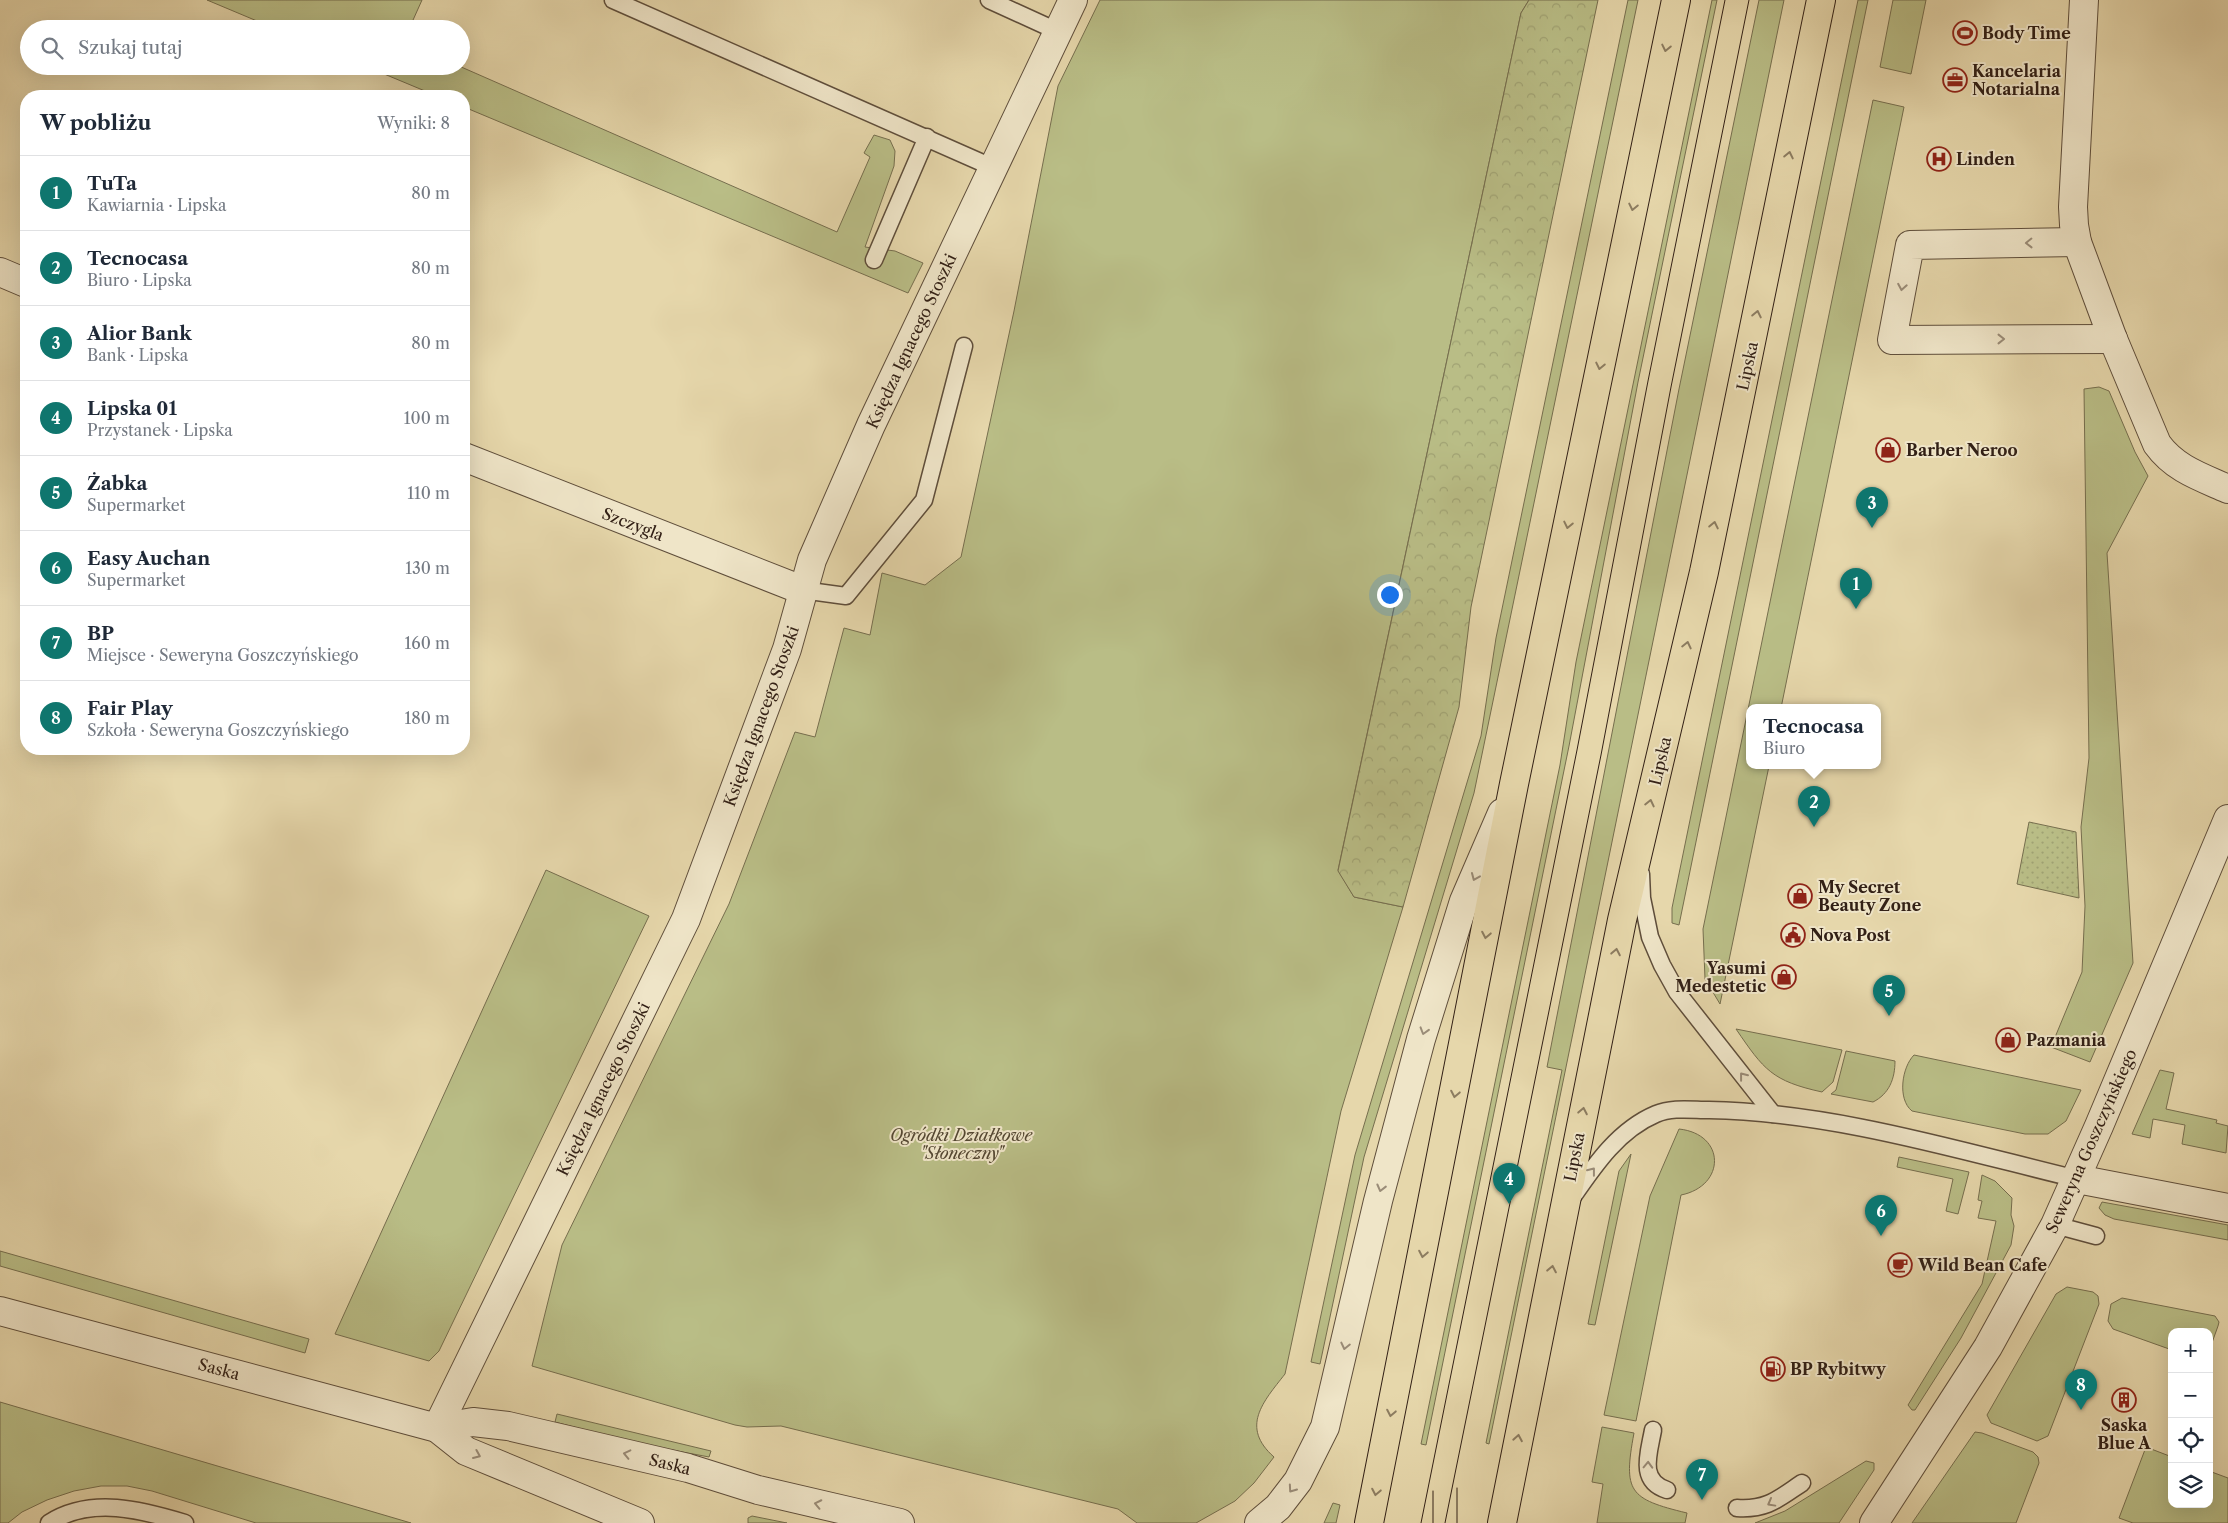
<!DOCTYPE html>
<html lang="pl">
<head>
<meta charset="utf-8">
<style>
  :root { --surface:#fff; --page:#f2f2f3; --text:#1f2937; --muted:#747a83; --line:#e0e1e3; --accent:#0f766e }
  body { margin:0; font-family:"Libre Caslon Text",serif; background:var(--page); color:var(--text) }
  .controls { position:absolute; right:15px; bottom:15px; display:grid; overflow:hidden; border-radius:10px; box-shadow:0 5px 20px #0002 }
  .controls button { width:45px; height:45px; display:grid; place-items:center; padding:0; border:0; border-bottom:1px solid var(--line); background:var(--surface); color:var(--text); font:25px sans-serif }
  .you { position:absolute; left:1389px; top:594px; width:18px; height:18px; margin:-12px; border:4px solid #fff; border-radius:50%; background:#1a73e8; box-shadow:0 0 0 8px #1a73e833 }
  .badge { display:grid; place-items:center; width:32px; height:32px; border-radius:50%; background:var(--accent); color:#fff; font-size:16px; font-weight:700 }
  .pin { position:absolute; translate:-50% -41px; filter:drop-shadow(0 1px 2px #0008) }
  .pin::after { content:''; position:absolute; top:26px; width:18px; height:15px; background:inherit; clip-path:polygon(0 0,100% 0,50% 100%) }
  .popup { position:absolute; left:1746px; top:704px; width:135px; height:65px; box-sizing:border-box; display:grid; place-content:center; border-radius:10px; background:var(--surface); filter:drop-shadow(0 1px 4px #0005); font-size:16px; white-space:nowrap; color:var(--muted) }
  .popup b { font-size:19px; color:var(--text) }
  .popup::after { content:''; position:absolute; left:50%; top:100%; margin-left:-10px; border:10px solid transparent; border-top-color:var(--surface) }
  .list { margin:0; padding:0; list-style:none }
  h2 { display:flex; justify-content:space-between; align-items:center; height:65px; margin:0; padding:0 20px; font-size:21px }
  h2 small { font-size:16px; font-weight:400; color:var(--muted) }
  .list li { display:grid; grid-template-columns:32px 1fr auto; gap:15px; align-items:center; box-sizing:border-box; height:75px; padding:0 20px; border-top:1px solid var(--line) }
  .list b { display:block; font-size:19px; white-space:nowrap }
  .list p { margin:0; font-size:16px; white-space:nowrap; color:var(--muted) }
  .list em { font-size:16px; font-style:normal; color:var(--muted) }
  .icon { flex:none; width:28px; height:28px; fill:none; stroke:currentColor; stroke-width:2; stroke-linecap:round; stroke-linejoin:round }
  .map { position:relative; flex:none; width:2228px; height:1523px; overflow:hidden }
  .search { position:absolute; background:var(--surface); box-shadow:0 5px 20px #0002; left:20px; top:20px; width:450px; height:55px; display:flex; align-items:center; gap:12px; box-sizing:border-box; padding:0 18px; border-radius:28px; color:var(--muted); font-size:19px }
  .panel { position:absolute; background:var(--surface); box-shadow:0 5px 20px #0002; left:20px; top:90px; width:450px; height:665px; border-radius:20px }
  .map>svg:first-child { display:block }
  .green { fill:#b9bd86; stroke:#766e4e }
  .forest { fill:url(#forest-crowns); stroke:#766e4e }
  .park { fill:url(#park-dots); stroke:#766e4e }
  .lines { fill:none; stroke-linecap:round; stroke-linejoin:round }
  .service-casing { stroke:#5f4e3b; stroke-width:19 }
  .minor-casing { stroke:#5f4e3b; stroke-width:30 }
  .tertiary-casing { stroke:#5f4e3b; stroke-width:30 }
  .primary-casing { stroke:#322016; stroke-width:30 }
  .service { stroke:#efe5c8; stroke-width:16 }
  .minor { stroke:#efe5c8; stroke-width:28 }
  .tertiary { stroke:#efe5c8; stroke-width:28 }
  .primary { stroke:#e6d7ab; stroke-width:28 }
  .tram { stroke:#322016; stroke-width:1 }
  .oneway { stroke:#8c7c60 }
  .oneway2 { stroke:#9a8c78 }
  .labels { text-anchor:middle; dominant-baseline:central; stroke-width:4; stroke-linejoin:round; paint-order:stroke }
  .poi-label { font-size:16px; font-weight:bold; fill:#322016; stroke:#efe5c8; text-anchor:start }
  .street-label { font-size:16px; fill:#322016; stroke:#efe5c8 }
  .park-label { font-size:16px; font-style:italic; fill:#544732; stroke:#efe5c8 }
</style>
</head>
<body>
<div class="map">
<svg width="2228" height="1523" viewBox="0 0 2228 1523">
  <defs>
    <pattern id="forest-crowns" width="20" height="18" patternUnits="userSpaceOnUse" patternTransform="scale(1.25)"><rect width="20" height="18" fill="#b9bd86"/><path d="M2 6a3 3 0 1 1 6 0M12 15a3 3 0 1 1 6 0" fill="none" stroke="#a0a273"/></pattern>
    <pattern id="park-dots" width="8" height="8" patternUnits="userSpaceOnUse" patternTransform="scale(1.25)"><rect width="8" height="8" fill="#b9bd86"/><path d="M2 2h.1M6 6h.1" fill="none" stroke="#a0a273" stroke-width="1.8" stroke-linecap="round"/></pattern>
  </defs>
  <rect width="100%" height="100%" fill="#e6d7ab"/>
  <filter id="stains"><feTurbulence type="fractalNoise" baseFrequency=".004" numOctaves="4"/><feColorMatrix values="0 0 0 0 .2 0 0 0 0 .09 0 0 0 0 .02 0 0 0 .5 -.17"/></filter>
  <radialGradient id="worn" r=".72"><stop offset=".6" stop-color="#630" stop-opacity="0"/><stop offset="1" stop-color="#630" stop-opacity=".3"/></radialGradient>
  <g class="green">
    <path d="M 207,0 L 422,0 L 409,29 L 276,29 Z"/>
    <path d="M 1100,0 L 1529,0 L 1521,13 L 1338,870 L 1354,897 L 1403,907 L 1341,1111 L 1285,1374 C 1263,1402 1240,1427 1274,1457 L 1254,1483 L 1235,1501 L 1196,1523 L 1137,1523 L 1118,1509 L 781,1426 L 747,1427 L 735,1425 L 532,1366 L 562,1245 L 729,904 L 795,732 L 815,737 L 844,628 L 870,635 L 882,573 L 925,585 L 961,557 L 1014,311 L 1058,86 Z"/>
    <path d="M 1628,0 L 1638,0 L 1474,793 L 1364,1157 L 1320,1364 L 1311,1362 L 1355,1155 L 1481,736 L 1496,638 Z"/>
    <path d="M 1712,0 L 1717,0 L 1638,382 L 1569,746 L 1426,1445 L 1421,1444 L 1560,765 L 1576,662 Z"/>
    <path d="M 1759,0 L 1784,0 L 1489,1444 L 1486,1443 L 1562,1070 L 1547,1067 L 1679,389 Z"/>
    <path d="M 1858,0 L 1868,0 L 1679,925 L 1672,923 L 1672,908 Z"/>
    <path d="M 1893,0 L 1926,0 L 1911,74 L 1880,67 Z"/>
    <path d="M 365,66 L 459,66 L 837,232 L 870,157 L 864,153 L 874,135 L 890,140 L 895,151 L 894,166 L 865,247 L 895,251 L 923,263 L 908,293 L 464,107 L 464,96 L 437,96 Z"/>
    <path d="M 1873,100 L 1904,107 L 1781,708 L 1750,708 L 1750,766 L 1769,766 L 1720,1004 L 1705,979 L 1703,929 Z"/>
    <path d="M 2099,387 L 2109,391 L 2135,452 L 2148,476 L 2107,553 L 2133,963 L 2090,1062 L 2051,1047 L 2082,972 L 2085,906 L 2081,827 L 2089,758 L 2084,389 Z"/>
    <path d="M 546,870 L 649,916 L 439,1351 L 429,1361 L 335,1334 Z"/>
    <path d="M 1736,1029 L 1842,1050 L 1833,1082 L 1822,1092 C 1772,1081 1764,1070 1736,1029 Z"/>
    <path d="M 1846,1051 L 1895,1061 C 1895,1079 1889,1094 1873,1102 L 1831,1094 L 1836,1090 Z"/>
    <path d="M 1914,1055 L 2081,1090 L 2066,1121 L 2048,1134 L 2025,1134 L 1912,1111 C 1897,1099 1902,1067 1914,1055 Z"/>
    <path d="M 2160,1070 L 2174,1073 L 2166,1109 L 2217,1120 L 2216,1123 L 2228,1126 L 2226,1153 L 2182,1144 L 2185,1125 L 2153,1119 L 2150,1138 L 2132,1134 Z"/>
    <path d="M 1679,1129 C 1726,1134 1726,1186 1681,1195 L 1636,1421 L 1604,1415 L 1650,1196 Z"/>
    <path d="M 1631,1154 L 1595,1325 L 1588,1324 L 1619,1171 Z"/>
    <path d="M 1899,1157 L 1969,1172 L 1958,1214 L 1946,1211 L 1953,1179 L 1897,1167 Z"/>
    <path d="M 1982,1175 L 1995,1181 L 2012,1198 L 2011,1215 L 2014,1226 L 2011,1245 L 1961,1338 L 1915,1410 L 1912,1410 L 1908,1405 L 1982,1284 L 1996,1221 L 1978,1218 L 1982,1201 L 1978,1200 Z"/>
    <path d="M 2102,1202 L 2228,1225 L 2228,1240 L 2114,1219 L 2105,1215 L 2099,1208 Z"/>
    <path d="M 0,1251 L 309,1339 L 305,1353 L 0,1266 Z"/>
    <path d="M 2067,1287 L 2093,1292 L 2098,1296 L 2099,1304 L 2048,1436 L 2037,1441 L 1991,1423 L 1987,1415 L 2056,1294 Z"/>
    <path d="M 2122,1298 L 2215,1316 L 2219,1322 L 2218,1326 L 2209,1351 L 2209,1332 L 2172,1332 L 2172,1350 L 2113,1329 L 2108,1321 L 2111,1304 Z"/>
    <path d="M 0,1402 L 411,1523 L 256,1523 L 152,1491 L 127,1486 L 101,1486 L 74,1491 L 47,1500 L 22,1512 L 8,1523 L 0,1523 Z"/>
    <path d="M 557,1414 L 711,1451 L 709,1457 L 630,1442 L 555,1422 Z"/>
    <path d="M 1602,1427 L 1634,1433 C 1623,1492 1629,1499 1687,1513 L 1685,1523 L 1597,1523 L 1603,1484 L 1592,1482 Z"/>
    <path d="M 1975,1432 L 1982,1433 L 2033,1452 L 2038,1457 L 2039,1463 L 2016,1523 L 1912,1523 Z"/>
    <path d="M 2146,1447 L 2172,1457 L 2172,1504 L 2209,1504 L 2209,1471 L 2228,1478 L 2228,1523 L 2133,1523 L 2119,1518 Z"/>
    <path d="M 1866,1461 L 1874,1463 L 1874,1470 L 1839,1523 L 1755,1523 L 1785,1511 Z"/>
    <path d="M 1333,1503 L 1340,1505 L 1336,1523 L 1324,1523 Z"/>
    <path d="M 752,1516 L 787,1523 L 748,1523 L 748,1518 Z"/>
  </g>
  <path class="forest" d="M 1529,0 L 1598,0 L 1471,607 L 1459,707 L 1403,907 L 1354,897 L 1338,871 L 1521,13 Z"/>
  <path class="park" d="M 2029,822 L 2076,832 L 2079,898 L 2017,884 Z"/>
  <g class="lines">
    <g class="service-casing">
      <g id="service">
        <path d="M 613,0 L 994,168"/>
        <path d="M 989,0 L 1057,31"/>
        <path d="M 874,260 L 927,137"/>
        <path d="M 802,590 L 846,596 L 924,500 L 964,346"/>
        <path d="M 1641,874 L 1642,898 L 1650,937 L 1662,965 L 1677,992 L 1773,1114"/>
        <path d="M 1572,1198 C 1594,1166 1618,1130 1656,1114 C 1672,1107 1692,1110 1709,1110 C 1832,1112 1957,1150 2077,1179"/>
        <path d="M 2055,1225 L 2096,1236"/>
        <path d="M 1653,1430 C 1649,1453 1638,1481 1667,1490"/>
        <path d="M 1737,1508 C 1767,1510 1778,1499 1802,1483"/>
        <path d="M 49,1523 C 91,1496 142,1510 185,1523"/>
      </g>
    </g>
    <g class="minor-casing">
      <g id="minor">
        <path d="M 2084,0 L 2073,207 L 2074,225 L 2077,242 L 2113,339 L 2157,444 C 2175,469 2201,477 2228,489"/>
        <path d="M 2077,242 L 1910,245 L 1892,340 L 2113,339"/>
        <path d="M 0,272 L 26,283"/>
        <path d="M 464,457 L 802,590"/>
        <path d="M 2077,1179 L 2228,1208"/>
        <path d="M 437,1428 L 686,919 L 787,649 L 812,560 L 871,425 L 1073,0"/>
        <path d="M 1874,1523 L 1988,1347 L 2055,1225 L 2099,1126 L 2228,819"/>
      </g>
    </g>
    <g class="tertiary-casing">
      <g id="tertiary">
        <path d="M 0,1311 L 437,1428 L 466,1451 L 640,1523"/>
        <path d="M 437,1428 L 473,1422 L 508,1426 L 688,1468 L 758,1490 L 900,1523"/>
        <path d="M 1259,1523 L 1278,1507 L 1298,1481 L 1325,1427 L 1378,1201 L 1421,1039 L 1464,901 L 1502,813"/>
      </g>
    </g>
    <g class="primary-casing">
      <g id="primary">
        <path d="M 1369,1523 L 1514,784 L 1676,0"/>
        <path d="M 1502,1523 L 1622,920 L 1704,572 L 1821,0"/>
      </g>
    </g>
    <use href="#service" class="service"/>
    <use href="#minor" class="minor"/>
    <use href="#tertiary" class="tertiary"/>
    <use href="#primary" class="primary"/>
    <g class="tram">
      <path d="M 1433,1491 L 1433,1523"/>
      <path d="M 1421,1523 L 1577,750 L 1648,381 L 1725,0"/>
      <path d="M 1445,1523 L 1601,755 L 1671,387 L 1749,0"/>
      <path d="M 1457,1523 L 1457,1488"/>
    </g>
  </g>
  <defs><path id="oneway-chevron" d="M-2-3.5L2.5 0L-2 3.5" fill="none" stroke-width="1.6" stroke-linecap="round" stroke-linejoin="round" transform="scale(1.25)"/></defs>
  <g class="oneway">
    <use href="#oneway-chevron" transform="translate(1666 48) rotate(102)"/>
    <use href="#oneway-chevron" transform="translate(1789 155) rotate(-78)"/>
    <use href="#oneway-chevron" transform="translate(1633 207) rotate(102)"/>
    <use href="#oneway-chevron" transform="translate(1757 314) rotate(-78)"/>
    <use href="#oneway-chevron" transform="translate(1600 366) rotate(102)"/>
    <use href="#oneway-chevron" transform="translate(1568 525) rotate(102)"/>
    <use href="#oneway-chevron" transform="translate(1714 525) rotate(-78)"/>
    <use href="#oneway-chevron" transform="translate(1687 645) rotate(-77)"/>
    <use href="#oneway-chevron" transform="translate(1650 803) rotate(-77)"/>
    <use href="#oneway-chevron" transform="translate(1486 935) rotate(101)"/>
    <use href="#oneway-chevron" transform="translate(1616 952) rotate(-79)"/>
    <use href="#oneway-chevron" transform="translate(1455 1094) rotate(101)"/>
    <use href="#oneway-chevron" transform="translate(1583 1111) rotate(-79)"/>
    <use href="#oneway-chevron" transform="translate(1423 1254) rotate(101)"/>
    <use href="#oneway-chevron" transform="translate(1552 1269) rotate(-79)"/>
    <use href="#oneway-chevron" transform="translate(1391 1413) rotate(101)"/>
    <use href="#oneway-chevron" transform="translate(1518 1438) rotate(-80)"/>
    <use href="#oneway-chevron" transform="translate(1376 1492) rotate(101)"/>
  </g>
  <g class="oneway2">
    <use href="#oneway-chevron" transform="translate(2029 243) rotate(179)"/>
    <use href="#oneway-chevron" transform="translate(1902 287) rotate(100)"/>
    <use href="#oneway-chevron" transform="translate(2001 339)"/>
    <use href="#oneway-chevron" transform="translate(1475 877) rotate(113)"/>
    <use href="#oneway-chevron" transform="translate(1424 1031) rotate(107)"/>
    <use href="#oneway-chevron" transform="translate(1743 1076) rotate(-128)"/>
    <use href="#oneway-chevron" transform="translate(1592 1171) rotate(-52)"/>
    <use href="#oneway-chevron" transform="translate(1381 1188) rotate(104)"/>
    <use href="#oneway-chevron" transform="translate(1345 1346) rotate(103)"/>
    <use href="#oneway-chevron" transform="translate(627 1454) rotate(-167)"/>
    <use href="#oneway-chevron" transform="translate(477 1455) rotate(23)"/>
    <use href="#oneway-chevron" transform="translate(1648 1465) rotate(-88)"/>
    <use href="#oneway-chevron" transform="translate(1292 1489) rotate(125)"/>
    <use href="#oneway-chevron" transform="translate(1771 1503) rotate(151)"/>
    <use href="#oneway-chevron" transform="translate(818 1504) rotate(-168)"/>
  </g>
  <defs>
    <g id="stadium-ring" transform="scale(1.25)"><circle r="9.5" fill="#efe5c8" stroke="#8f2418" stroke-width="1.5"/><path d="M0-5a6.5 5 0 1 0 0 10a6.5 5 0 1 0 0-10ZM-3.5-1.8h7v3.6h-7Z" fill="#8f2418"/></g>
    <g id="office-ring" transform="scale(1.25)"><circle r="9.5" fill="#efe5c8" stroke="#8f2418" stroke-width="1.5"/><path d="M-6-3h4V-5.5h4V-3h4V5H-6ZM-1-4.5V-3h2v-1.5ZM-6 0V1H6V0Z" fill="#8f2418"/></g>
    <g id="hospital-ring" transform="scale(1.25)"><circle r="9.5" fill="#efe5c8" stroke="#8f2418" stroke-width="1.5"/><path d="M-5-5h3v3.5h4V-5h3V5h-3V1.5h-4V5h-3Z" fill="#8f2418"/></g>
    <g id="shop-ring" transform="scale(1.25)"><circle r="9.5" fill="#efe5c8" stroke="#8f2418" stroke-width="1.5"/><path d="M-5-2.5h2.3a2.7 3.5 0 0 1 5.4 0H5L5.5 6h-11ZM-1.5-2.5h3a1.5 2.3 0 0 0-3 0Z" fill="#8f2418"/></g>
    <g id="civic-ring" transform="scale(1.25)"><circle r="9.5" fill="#efe5c8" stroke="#8f2418" stroke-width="1.5"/><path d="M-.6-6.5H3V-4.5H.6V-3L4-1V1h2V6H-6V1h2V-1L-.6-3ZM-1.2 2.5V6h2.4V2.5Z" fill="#8f2418"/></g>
    <g id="cafe-ring" transform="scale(1.25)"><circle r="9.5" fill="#efe5c8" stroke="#8f2418" stroke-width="1.5"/><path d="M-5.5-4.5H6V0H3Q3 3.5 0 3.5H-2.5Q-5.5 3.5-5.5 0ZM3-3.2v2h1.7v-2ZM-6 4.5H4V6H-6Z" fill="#8f2418"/></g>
    <g id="fuel-ring" transform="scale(1.25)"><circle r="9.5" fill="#efe5c8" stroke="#8f2418" stroke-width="1.5"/><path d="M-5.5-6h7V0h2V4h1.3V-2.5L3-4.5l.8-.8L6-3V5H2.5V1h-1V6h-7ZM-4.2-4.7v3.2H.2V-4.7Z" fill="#8f2418"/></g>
    <g id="building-ring" transform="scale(1.25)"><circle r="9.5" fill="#efe5c8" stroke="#8f2418" stroke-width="1.5"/><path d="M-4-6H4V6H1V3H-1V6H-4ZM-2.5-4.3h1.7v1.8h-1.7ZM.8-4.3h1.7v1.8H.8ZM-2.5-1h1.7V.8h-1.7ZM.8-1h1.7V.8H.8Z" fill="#8f2418"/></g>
  </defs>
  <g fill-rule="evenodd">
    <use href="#stadium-ring" x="1965" y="33"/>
    <use href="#office-ring" x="1955" y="80"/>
    <use href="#hospital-ring" x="1939" y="159"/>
    <use href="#shop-ring" x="1888" y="450"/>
    <use href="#shop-ring" x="1800" y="896"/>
    <use href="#civic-ring" x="1793" y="935"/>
    <use href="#shop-ring" x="1784" y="977"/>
    <use href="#shop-ring" x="2008" y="1040"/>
    <use href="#cafe-ring" x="1900" y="1265"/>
    <use href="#fuel-ring" x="1773" y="1369"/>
    <use href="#building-ring" x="2124" y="1400"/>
  </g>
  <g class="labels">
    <g class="poi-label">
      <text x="1982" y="33">Body Time</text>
      <text x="1972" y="71">Kancelaria<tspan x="1972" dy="18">Notarialna</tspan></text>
      <text x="1956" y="159">Linden</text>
      <text x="1906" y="450">Barber Neroo</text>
      <text x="1818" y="887">My Secret<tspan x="1818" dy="18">Beauty Zone</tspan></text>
      <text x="1810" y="935">Nova Post</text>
      <text x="1766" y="968" text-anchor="end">Yasumi<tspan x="1766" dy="18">Medestetic</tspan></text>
      <text x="2026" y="1040">Pazmania</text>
      <text x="1918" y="1265">Wild Bean Cafe</text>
      <text x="1790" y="1369">BP Rybitwy</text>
      <text x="2124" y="1425" text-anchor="middle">Saska<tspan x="2124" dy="18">Blue A</tspan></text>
    </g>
    <g class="street-label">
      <text transform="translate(911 341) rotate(-65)">Księdza Ignacego Stoszki</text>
      <text transform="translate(1747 366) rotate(-78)">Lipska</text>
      <text transform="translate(633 524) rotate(21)">Szczygla</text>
      <text transform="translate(761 716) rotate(-70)">Księdza Ignacego Stoszki</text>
      <text transform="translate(1660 761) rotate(-77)">Lipska</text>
      <text transform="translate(603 1089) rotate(-64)">Księdza Ignacego Stoszki</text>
      <text transform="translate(2091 1141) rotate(-66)">Seweryna Goszczyńskiego</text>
      <text transform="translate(1574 1157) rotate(-79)">Lipska</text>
      <text transform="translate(219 1369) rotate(15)">Saska</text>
      <text transform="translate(670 1464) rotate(14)">Saska</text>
    </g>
    <g class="park-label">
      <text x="961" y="1135">Ogródki Działkowe<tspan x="961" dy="18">"Słoneczny"</tspan></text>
    </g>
  </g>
  <rect width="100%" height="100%" filter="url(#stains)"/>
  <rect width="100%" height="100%" fill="url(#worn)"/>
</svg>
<div class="controls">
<button>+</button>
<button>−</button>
<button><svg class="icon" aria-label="locate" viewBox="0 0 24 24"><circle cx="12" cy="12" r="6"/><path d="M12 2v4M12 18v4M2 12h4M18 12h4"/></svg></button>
<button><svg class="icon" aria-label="layers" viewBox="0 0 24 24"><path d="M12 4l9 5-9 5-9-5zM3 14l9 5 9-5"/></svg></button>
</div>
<div class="you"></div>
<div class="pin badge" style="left:1856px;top:609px">1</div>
<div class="pin badge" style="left:1814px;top:827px">2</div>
<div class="popup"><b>Tecnocasa</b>Biuro</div>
<div class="pin badge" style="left:1872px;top:528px">3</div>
<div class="pin badge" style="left:1509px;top:1204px">4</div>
<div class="pin badge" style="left:1889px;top:1016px">5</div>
<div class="pin badge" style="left:1881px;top:1236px">6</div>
<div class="pin badge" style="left:1702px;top:1500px">7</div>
<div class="pin badge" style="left:2081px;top:1410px">8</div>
<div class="search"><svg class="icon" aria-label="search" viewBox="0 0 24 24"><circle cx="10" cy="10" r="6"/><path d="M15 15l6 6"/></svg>Szukaj tutaj</div>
<section class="panel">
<h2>W pobliżu<small>Wyniki: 8</small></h2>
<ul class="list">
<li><span class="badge">1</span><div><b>TuTa</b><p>Kawiarnia · Lipska</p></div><em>80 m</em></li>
<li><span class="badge">2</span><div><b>Tecnocasa</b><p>Biuro · Lipska</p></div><em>80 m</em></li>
<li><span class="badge">3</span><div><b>Alior Bank</b><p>Bank · Lipska</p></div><em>80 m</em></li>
<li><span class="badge">4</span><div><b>Lipska 01</b><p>Przystanek · Lipska</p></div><em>100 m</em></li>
<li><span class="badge">5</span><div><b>Żabka</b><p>Supermarket</p></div><em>110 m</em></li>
<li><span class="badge">6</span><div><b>Easy Auchan</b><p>Supermarket</p></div><em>130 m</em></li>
<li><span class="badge">7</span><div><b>BP</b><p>Miejsce · Seweryna Goszczyńskiego</p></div><em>160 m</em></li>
<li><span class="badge">8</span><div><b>Fair Play</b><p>Szkoła · Seweryna Goszczyńskiego</p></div><em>180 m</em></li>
</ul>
</section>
</div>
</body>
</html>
